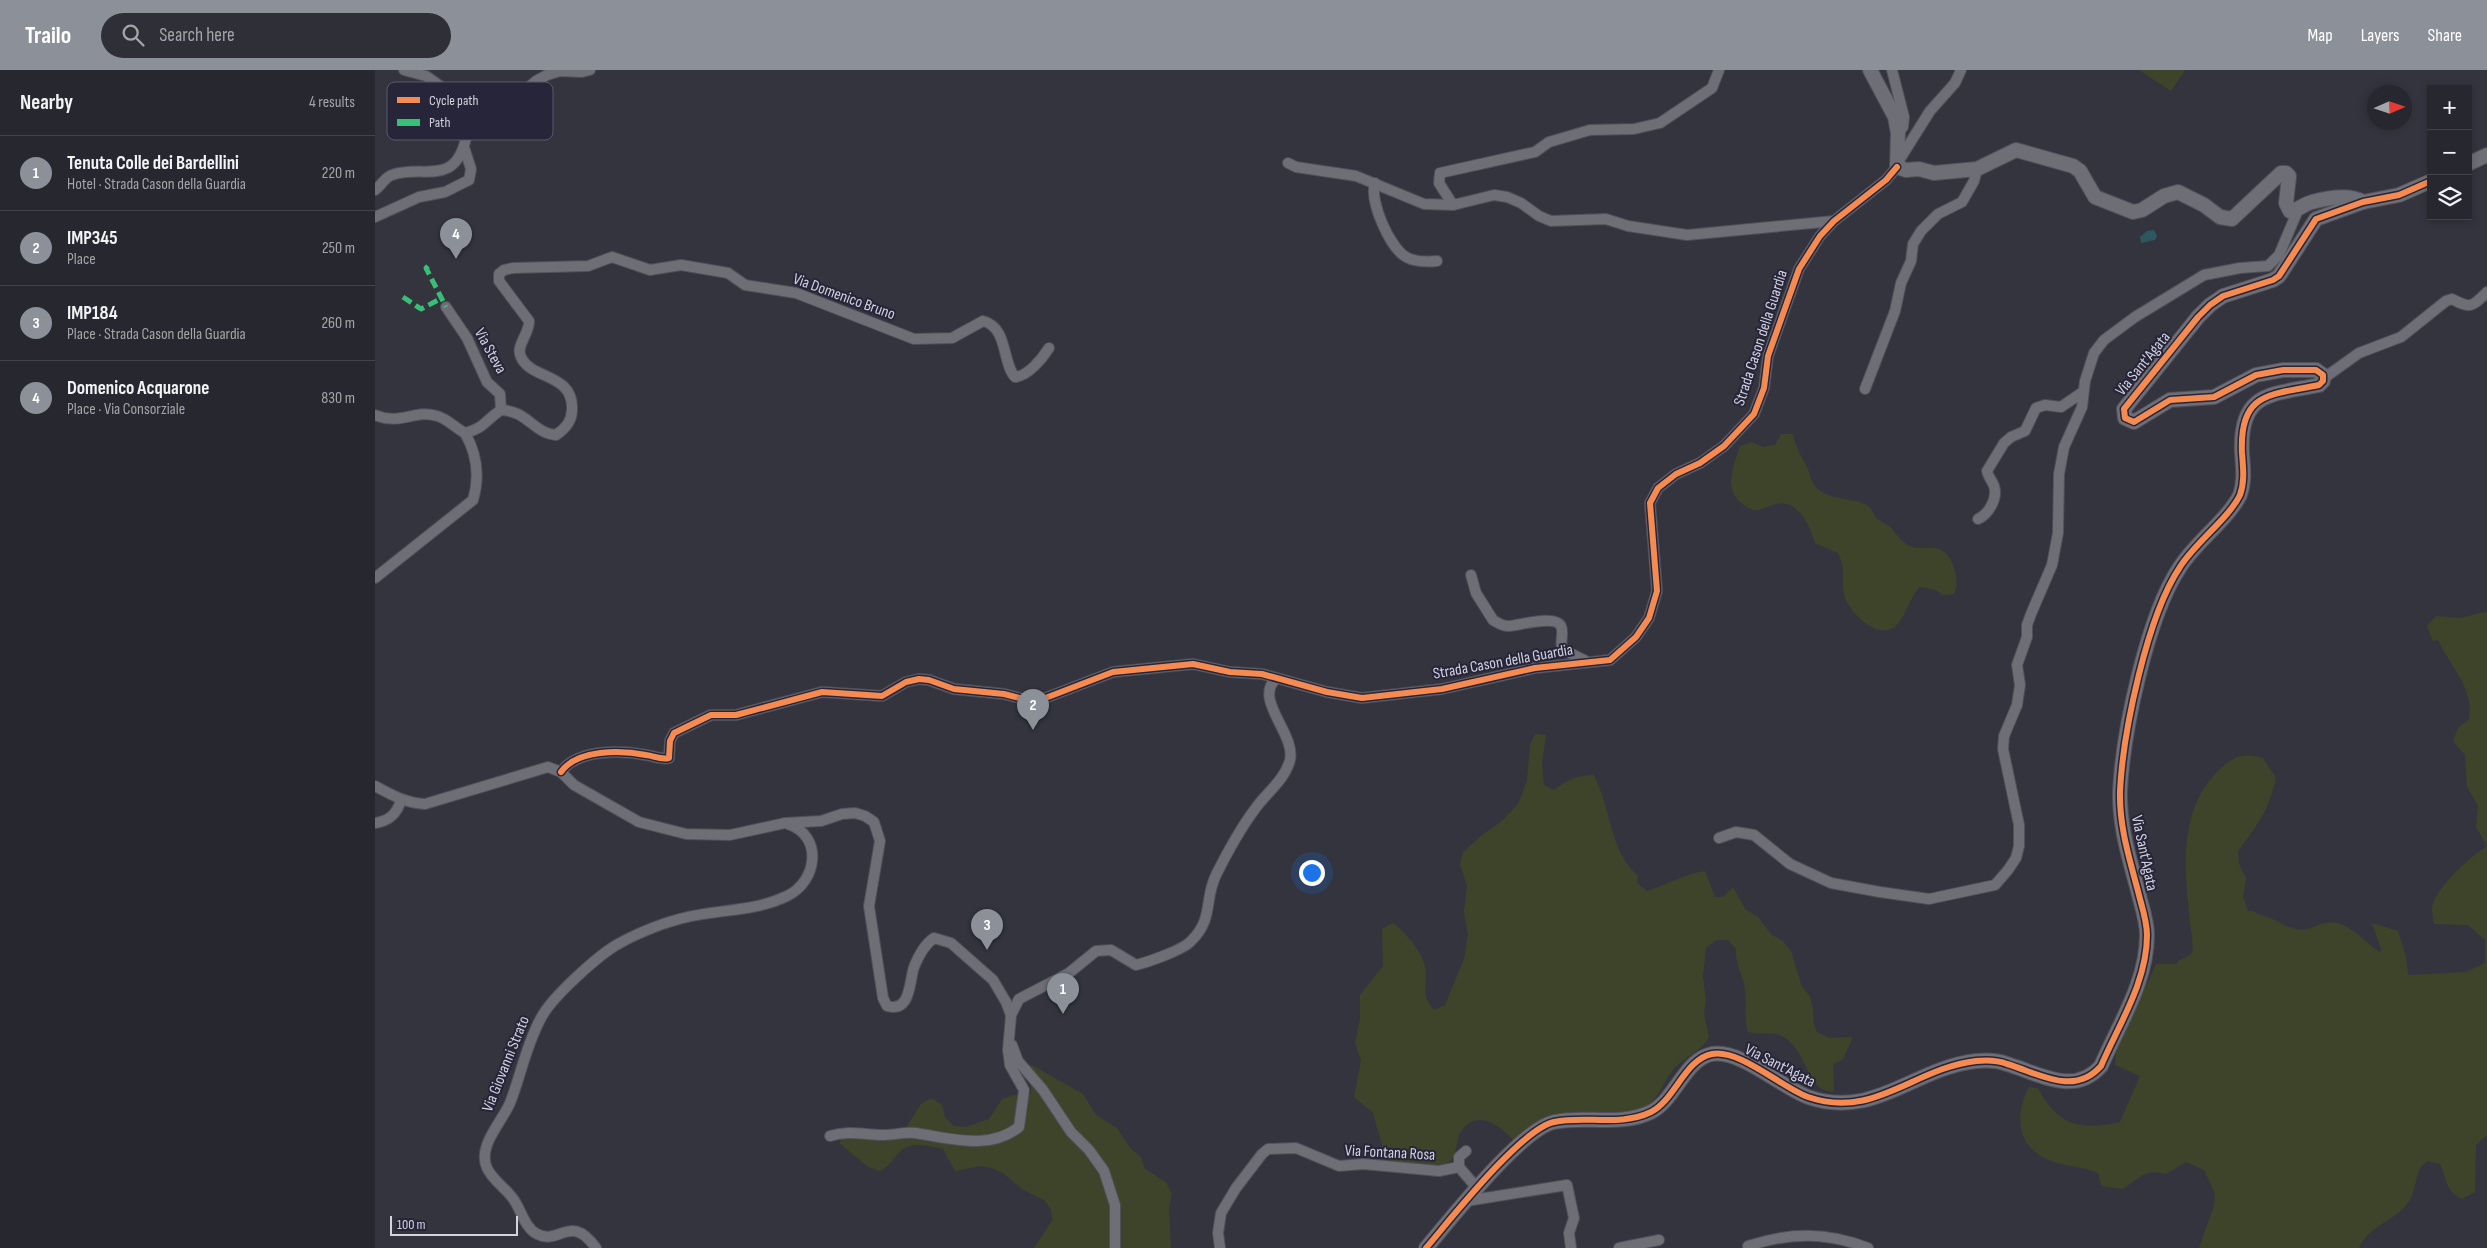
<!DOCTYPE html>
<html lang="en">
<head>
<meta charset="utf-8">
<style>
  :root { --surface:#27272f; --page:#2f2f37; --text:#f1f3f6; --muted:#a4a5aa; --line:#43444b; --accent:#8c9099 }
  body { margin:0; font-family:"Sofia Sans Condensed",sans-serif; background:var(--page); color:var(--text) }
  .controls { position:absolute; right:15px; top:15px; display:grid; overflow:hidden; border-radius:0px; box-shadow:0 2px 8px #0003 }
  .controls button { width:45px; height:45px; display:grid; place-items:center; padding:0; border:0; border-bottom:1px solid var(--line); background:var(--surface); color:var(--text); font:25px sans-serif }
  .compass { position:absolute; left:1992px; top:15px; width:45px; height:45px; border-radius:50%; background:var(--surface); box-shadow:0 2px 8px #0003; rotate:87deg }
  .scale { position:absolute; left:15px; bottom:12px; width:128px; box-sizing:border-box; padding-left:5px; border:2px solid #d2d2e0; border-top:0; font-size:14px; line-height:18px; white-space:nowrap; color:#d2d2e0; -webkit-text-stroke:4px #262539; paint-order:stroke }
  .you { position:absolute; left:936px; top:802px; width:18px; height:18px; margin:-12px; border:4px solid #fff; border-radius:50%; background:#1a73e8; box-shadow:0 0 0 8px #1a73e833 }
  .badge { display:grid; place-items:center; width:32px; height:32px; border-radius:50%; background:var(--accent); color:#fff; font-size:16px; font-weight:700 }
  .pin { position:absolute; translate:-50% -41px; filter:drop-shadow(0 1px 2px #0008) }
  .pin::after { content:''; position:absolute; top:26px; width:18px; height:15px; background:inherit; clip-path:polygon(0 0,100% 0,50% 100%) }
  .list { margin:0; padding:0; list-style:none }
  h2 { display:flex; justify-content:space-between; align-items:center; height:65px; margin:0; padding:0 20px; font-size:21px }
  h2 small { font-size:16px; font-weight:400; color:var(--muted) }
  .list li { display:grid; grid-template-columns:32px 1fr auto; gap:15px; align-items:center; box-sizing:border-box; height:75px; padding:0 20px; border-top:1px solid var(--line) }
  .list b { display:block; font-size:19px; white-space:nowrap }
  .list p { margin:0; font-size:16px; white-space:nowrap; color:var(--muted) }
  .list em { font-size:16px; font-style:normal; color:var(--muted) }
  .icon { flex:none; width:28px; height:28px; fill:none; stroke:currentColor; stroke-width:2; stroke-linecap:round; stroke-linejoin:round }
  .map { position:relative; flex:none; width:2112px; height:1178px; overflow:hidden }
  header { display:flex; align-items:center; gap:30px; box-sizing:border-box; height:70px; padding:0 25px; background:var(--accent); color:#fff }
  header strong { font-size:24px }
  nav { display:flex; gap:28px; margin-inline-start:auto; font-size:18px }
  .search { width:350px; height:45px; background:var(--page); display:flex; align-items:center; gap:12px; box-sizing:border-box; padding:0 18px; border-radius:28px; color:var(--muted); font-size:19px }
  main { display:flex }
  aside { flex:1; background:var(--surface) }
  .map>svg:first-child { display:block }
  .green { fill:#3e442a }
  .water { fill:#2c575e }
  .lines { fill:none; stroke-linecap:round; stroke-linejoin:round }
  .street-casing { stroke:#51505a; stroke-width:12 }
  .secondary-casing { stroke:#51505a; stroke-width:16 }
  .street { stroke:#6e6e76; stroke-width:10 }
  .secondary { stroke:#6e6e76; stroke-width:14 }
  .quiet { stroke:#3abd76; stroke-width:5; stroke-dasharray:10 5; stroke-linecap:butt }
  .cycleway-casing { stroke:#262539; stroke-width:9 }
  .cycleway { stroke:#f68b52; stroke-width:6 }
  .labels { text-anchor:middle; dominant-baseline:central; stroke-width:4; stroke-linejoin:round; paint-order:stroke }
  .street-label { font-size:16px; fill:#d2d2e0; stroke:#262539 }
  .key { fill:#262539; stroke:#5a596b; stroke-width:1 }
  .key-label { font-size:14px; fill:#d2d2e0 }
</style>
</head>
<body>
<header>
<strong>Trailo</strong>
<div class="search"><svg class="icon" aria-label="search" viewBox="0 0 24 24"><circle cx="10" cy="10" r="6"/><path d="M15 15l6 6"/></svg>Search here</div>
<nav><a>Map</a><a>Layers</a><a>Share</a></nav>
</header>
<main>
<aside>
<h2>Nearby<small>4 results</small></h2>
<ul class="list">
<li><span class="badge">1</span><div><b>Tenuta Colle dei Bardellini</b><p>Hotel · Strada Cason della Guardia</p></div><em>220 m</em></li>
<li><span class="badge">2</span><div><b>IMP345</b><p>Place</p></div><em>250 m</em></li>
<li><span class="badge">3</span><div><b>IMP184</b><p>Place · Strada Cason della Guardia</p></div><em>260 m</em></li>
<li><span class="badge">4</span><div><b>Domenico Acquarone</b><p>Place · Via Consorziale</p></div><em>830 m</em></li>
</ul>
</aside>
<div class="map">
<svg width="2112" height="1178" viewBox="0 0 2112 1178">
  <rect width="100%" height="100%" fill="#34343f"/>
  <g class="green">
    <path d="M 1764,0 L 1810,0 L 1796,21 Z"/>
    <path d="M 1406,364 L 1418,364 C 1420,378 1427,386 1433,399 C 1435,404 1436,412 1440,416 C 1454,432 1477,426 1493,436 C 1498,439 1498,444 1501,448 C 1505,451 1510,453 1514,456 C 1520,461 1524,469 1530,473 C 1548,487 1568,464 1579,498 C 1582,508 1583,513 1579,524 L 1567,525 L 1561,520 L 1545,517 C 1534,528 1529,552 1518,558 C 1500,568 1476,543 1470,528 C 1465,512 1472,500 1463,483 L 1440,473 C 1436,457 1422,428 1401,434 C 1393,435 1388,441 1379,440 C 1373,439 1367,434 1363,430 C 1349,414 1360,393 1365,376 L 1377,372 L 1388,377 L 1400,375 Z"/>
    <path d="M 2110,542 L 2112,542 L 2112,1065 L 2101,1075 L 2100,1122 L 2087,1129 C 2070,1121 2072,1109 2065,1094 L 2053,1091 C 2038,1099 2043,1120 2033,1133 C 2020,1151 1993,1156 1984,1178 L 1824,1178 L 1839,1136 L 1840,1123 L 1829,1100 L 1811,1092 L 1791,1104 C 1770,1098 1765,1108 1748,1119 L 1726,1116 L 1723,1103 C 1711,1098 1699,1097 1686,1094 C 1645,1084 1636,1052 1654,1017 L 1663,1018 C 1682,1055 1705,1061 1745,1052 L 1765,1006 L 1740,995 L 1741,983 L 1781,894 L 1802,894 L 1803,891 L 1817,884 C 1819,871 1815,856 1814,842 C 1809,795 1805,741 1841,703 C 1857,687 1865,682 1888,688 L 1901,708 C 1894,740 1882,756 1863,781 L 1864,794 L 1871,808 L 1868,826 L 1873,841 L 1878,841 C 1884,846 1888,845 1895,848 C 1908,853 1918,862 1932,859 C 1942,856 1953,850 1963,853 C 1979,858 1991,873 2005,882 L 2006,879 L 1997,853 L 2023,861 L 2031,887 L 2033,905 L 2091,902 L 2110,893 L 2110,870 L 2093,855 L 2059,854 C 2058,849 2056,839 2058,834 C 2064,815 2095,787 2112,776 L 2101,757 L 2103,736 L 2092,717 L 2090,685 L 2078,671 L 2083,658 L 2094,649 C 2099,617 2076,598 2063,570 L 2058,571 L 2052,556 L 2061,546 L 2085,548 Z"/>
    <path d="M 1160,664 L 1171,665 L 1167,693 L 1169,715 L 1179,720 C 1192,710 1203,705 1219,705 C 1236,737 1234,781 1263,806 L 1262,813 L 1272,821 C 1291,815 1312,803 1330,801 L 1340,827 L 1348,827 L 1358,817 L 1371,840 L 1382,846 L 1397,865 L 1408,871 L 1416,881 L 1427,917 L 1435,926 L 1438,939 L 1438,951 L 1442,962 L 1454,968 L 1478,967 L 1468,989 L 1458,995 L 1459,1020 L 1457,1022 C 1452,1021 1445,1019 1443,1016 C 1430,1002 1428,980 1410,968 C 1399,960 1388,966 1373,962 C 1368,946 1373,930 1369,914 C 1366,901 1360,893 1361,879 L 1353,870 L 1341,870 L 1331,878 L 1328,907 L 1331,931 L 1329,943 L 1334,967 C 1325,983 1308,987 1297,1001 C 1286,1016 1284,1030 1266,1040 L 1169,1047 L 1139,1071 C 1125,1055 1101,1037 1085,1063 C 1081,1071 1082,1083 1077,1089 C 1062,1105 1028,1100 1011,1089 L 998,1043 L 979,1027 L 986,990 L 980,973 L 985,949 L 985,925 L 1008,896 L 1007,859 L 1018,853 C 1030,862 1044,878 1049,893 C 1055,911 1043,923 1059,940 L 1070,935 L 1089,889 L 1093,865 L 1089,842 L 1092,816 L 1085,794 L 1088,782 L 1107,765 L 1127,751 L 1144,733 L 1152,710 L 1155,675 Z"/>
    <path d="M 655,994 L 708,1024 L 721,1045 L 742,1058 L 756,1079 L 766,1087 L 770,1099 L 791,1112 L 797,1124 L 794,1137 L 796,1178 L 659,1178 L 677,1151 L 676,1139 L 669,1130 L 647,1119 L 628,1103 L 617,1098 L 605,1096 L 580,1101 L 568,1079 C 551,1076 535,1069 522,1085 C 516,1092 514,1096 505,1101 L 493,1097 L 465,1074 L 466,1063 L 525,1067 L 546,1034 L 556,1028 L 567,1035 L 570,1047 L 579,1056 L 591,1057 L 614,1049 L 627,1029 L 639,1025 L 656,1024 Z"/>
  </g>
  <path class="water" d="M 1779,160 L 1782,166 L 1780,170 L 1766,173 L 1765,167 L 1772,161 Z"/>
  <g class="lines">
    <g class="street-casing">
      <g id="street">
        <path d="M 1517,0 L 1529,47 L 1528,57 L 1523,63"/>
        <path d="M 96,38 L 119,27 L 145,25 L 161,11 L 172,5 L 185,1 L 207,2 L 215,0"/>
        <path d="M 1523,92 L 1555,41 L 1580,13 L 1586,0"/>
        <path d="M 913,93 L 921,97 L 981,106 L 1049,134 L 1078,135 L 1119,125 L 1132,127 L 1146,133 L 1164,146 L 1176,151 L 1231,149 L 1253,156 L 1312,165 L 1459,151"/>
        <path d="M 1000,113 C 994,131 1015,178 1031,187 C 1040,192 1052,192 1062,191"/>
        <path d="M 0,120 C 6,116 10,107 17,105 C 47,94 80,118 91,68 C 93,59 97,47 96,38 L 51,6 L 29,0"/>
        <path d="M 1078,135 L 1064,113 L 1065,103 L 1160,82 L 1174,72 L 1215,60 L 1259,59 L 1285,53 L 1337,18 L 1344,0"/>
        <path d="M 0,147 L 44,127 L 70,122 L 94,110 L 96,99 L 89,77"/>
        <path d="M 71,237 L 92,268 L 112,312 L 125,324 L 126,340"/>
        <path d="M 1949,308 L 1984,283 L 2026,267 L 2071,231 L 2077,229 C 2096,239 2097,237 2112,222"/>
        <path d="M 1490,319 L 1520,241 L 1526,213 L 1536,191 L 1538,174 L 1546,161 L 1563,144 L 1587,132 L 1599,111 L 1602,99"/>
        <path d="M 126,340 C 153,341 158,363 181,365 C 190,359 197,351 197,340 C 199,303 156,310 146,287 C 140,276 155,263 154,251 L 124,211 L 124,204 L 129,200 L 138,198 L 213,196 L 237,187 L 275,200 L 306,195 L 353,203 L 370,215 L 421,223 L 539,269 L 577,268 L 608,251 C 633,257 627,293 640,307 C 653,306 667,289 674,278"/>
        <path d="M 0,345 C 26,356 39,339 62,346 C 73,349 80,358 90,363"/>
        <path d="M 90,363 C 110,358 110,350 126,340"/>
        <path d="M 1603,449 C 1614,444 1623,428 1619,416 C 1617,410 1613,407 1612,401 L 1629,373 L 1636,367 L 1650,361 L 1661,338 L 1670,335 L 1686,337 L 1708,322"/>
        <path d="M 1096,505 L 1101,523 L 1118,550 C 1123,553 1127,556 1133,556 C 1143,556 1180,544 1186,556 C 1189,562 1185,572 1187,579 L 1211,591"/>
        <path d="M 0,508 L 98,430 C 105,406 102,384 90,363"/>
        <path d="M 186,702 C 202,679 246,680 271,685 C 280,686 285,690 294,688 L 295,671 L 299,663 L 336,645 L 361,645 L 447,622 L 507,626 L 531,612 L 544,609 L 554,610 L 579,619 L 629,624 L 660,632 L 738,602 L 818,594 L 855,602 L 887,604 L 952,622 L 987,628 L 1067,619 L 1160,598 L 1235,590 L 1261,567 L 1274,548 L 1282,521 L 1275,433 L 1283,418 L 1301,404 L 1325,393 L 1349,376 L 1379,344 L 1389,318 L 1393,286 L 1424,199 L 1445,166 L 1459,151 L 1511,110 L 1522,97"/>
        <path d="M 0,716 C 17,725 30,733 50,734 L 173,697 L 186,702 L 199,715 L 264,752 L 311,764 L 355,765 L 410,753 L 446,751 L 467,744 L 480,743 L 490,746 L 499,752 L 505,771 L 494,836 L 508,928 L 512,936 C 536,943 534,912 539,897 C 543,887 550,874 559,868 L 576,873 L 618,910 L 631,932 L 636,945 L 633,980 L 635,995 L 649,1020 L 644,1057 C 614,1081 575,1068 540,1063 C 530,1062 519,1065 509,1065 C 490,1065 474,1060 455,1066"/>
        <path d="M 0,753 C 14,751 22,744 26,730"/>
        <path d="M 1344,768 L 1361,762 L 1379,765 L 1415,794 L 1456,813 L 1505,822 L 1554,829 L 1620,815 L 1633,800 L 1641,788 L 1644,776 L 1644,755 L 1628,679 L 1629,666 L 1642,635 L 1645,615 L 1642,595 L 1652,567 L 1652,555 L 1656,544 L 1677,495 L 1683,463 L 1684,404 L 1689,377 L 1707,337 L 1710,311 L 1719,283 L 1729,270 L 1760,247 L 1829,205 L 1865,198 L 1893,196 L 1904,185 L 1923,140"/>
        <path d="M 636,945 L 644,929 L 694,903 L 721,881 L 736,880 L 761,895 C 773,892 808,880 816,871 C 839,849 829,829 841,805 C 852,783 865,759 880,739 C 891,723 910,710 915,690 C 921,664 878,629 901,609"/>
        <path d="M 637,975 L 643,991 L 668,1020 L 696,1062 L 714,1080 L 729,1101 L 740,1135 L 740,1178"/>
        <path d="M 1084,1097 L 1084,1087 L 1091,1081"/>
        <path d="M 1091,1131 L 1192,1115 L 1199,1148 L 1194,1163 L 1196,1178"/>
        <path d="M 221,1178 C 195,1142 185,1176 162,1164 C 150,1158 146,1140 139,1130 C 131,1118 118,1111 112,1098 C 102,1076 127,1052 135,1033 C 146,1005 151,975 166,948 C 176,928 224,884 245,873 C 259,865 285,854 301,850 C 336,839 377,843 412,826 C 442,812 449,766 413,754"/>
        <path d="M 845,1178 L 843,1163 L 846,1143 L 861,1118 L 887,1084 L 893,1079 L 921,1078 L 964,1096 L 988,1094 L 1064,1101 L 1084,1097 L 1102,1118"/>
        <path d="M 1244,1178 L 1284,1170"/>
        <path d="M 1374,1178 L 1373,1176 C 1415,1162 1452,1162 1493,1178"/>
      </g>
    </g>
    <g class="secondary-casing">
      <g id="secondary">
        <path d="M 1495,0 L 1520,47 L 1523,63 L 1522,97 L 1531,100 L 1544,99 L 1559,103 L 1602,99 L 1641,80 L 1698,96 L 1705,101 L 1720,127 L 1758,142 L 1767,140 L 1789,126 L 1803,122 L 1829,135 L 1845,147 L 1857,149 L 1906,103 L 1911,103 L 1914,106 L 1911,133 L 1915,141 C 1925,140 1928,134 1937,132 C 1952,128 1975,124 1988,132"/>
        <path d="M 2093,94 L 2112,85"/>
        <path d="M 1051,1178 C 1075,1150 1146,1059 1179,1052 C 1210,1045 1245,1057 1276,1042 C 1300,1030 1310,989 1337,984 C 1365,979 1406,1017 1433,1027 C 1499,1050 1539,998 1601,991 C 1612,990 1622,990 1632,994 C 1663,1003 1699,1027 1726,996 C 1744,954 1772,912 1772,865 C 1772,853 1768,840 1765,829 C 1756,793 1744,759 1745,721 C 1748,662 1772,546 1805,497 C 1820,473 1854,448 1865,425 C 1870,411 1868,397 1867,383 C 1864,321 1896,325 1944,315 L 1948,311 L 1948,305 L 1941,300 L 1908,300 L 1881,305 L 1839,327 L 1795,330 L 1759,352 L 1750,348 L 1749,339 L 1823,247 L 1835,235 L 1848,226 L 1898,210 L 1904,206 L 1941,149 L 1988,132 L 2024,125 L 2056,111"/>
      </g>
    </g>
    <use href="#street" class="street"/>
    <use href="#secondary" class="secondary"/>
    <g class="quiet">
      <path d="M 53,196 L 51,198 L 71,237"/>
      <path d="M 28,227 L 46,239 L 67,228"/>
    </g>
    <g class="cycleway-casing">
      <g id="cycleway">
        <path d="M 186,702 C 202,679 246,680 271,685 C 280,686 285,690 294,688 L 295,671 L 299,663 L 336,645 L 361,645 L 447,622 L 507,626 L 531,612 L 544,609 L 554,610 L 579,619 L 629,624 L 660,632 L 738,602 L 818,594 L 855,602 L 887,604 L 952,622 L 987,628 L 1067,619 L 1160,598 L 1235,590 L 1261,567 L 1274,548 L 1282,521 L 1275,433 L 1283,418 L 1301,404 L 1325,393 L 1349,376 L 1379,344 L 1389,318 L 1393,286 L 1424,199 L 1445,166 L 1459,151 L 1511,110 L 1522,97"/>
        <path d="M 1051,1178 C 1075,1150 1146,1059 1179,1052 C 1210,1045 1245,1057 1276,1042 C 1300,1030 1310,989 1337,984 C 1365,979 1406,1017 1433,1027 C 1499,1050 1539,998 1601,991 C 1612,990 1622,990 1632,994 C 1663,1003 1699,1027 1726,996 C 1744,954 1772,912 1772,865 C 1772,853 1768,840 1765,829 C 1756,793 1744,759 1745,721 C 1748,662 1772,546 1805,497 C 1820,473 1854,448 1865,425 C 1870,411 1868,397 1867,383 C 1864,321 1896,325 1944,315 L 1948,311 L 1948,305 L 1941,300 L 1908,300 L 1881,305 L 1839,327 L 1795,330 L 1759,352 L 1750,348 L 1749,339 L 1823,247 L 1835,235 L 1848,226 L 1898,210 L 1904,206 L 1941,149 L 1988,132 L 2024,125 L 2056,111"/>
      </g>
    </g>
    <use href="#cycleway" class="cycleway"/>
  </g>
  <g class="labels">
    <g class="street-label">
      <text transform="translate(469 227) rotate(20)">Via Domenico Bruno</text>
      <text transform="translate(1386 268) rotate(-72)">Strada Cason della Guardia</text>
      <text transform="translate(115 281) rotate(61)">Via Steva</text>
      <text transform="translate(1768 294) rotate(-51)">Via Sant'Agata</text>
      <text transform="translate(1128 592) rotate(-10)">Strada Cason della Guardia</text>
      <text transform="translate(1769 783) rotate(78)">Via Sant'Agata</text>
      <text transform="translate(131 994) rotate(-68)">Via Giovanni Strato</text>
      <text transform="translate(1405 996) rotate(27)">Via Sant'Agata</text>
      <text transform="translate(1015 1083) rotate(3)">Via Fontana Rosa</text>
    </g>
  </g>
  <rect x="12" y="12" width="166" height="58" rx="8" class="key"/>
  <rect x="22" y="27" width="23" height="6" fill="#f68b52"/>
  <rect x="22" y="49" width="23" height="7" fill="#3abd76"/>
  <g class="key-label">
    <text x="54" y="35">Cycle path</text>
    <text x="54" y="57">Path</text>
  </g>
</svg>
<div class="controls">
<button>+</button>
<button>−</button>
<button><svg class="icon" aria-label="layers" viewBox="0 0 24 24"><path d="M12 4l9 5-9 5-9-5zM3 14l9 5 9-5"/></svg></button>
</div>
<svg class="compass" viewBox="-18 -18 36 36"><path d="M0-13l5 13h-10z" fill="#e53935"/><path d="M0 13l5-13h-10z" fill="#a4a5aa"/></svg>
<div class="scale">100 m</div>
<div class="you"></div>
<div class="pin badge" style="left:688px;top:944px">1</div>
<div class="pin badge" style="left:658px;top:660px">2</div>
<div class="pin badge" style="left:612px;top:880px">3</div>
<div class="pin badge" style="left:81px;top:189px">4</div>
</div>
</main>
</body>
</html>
